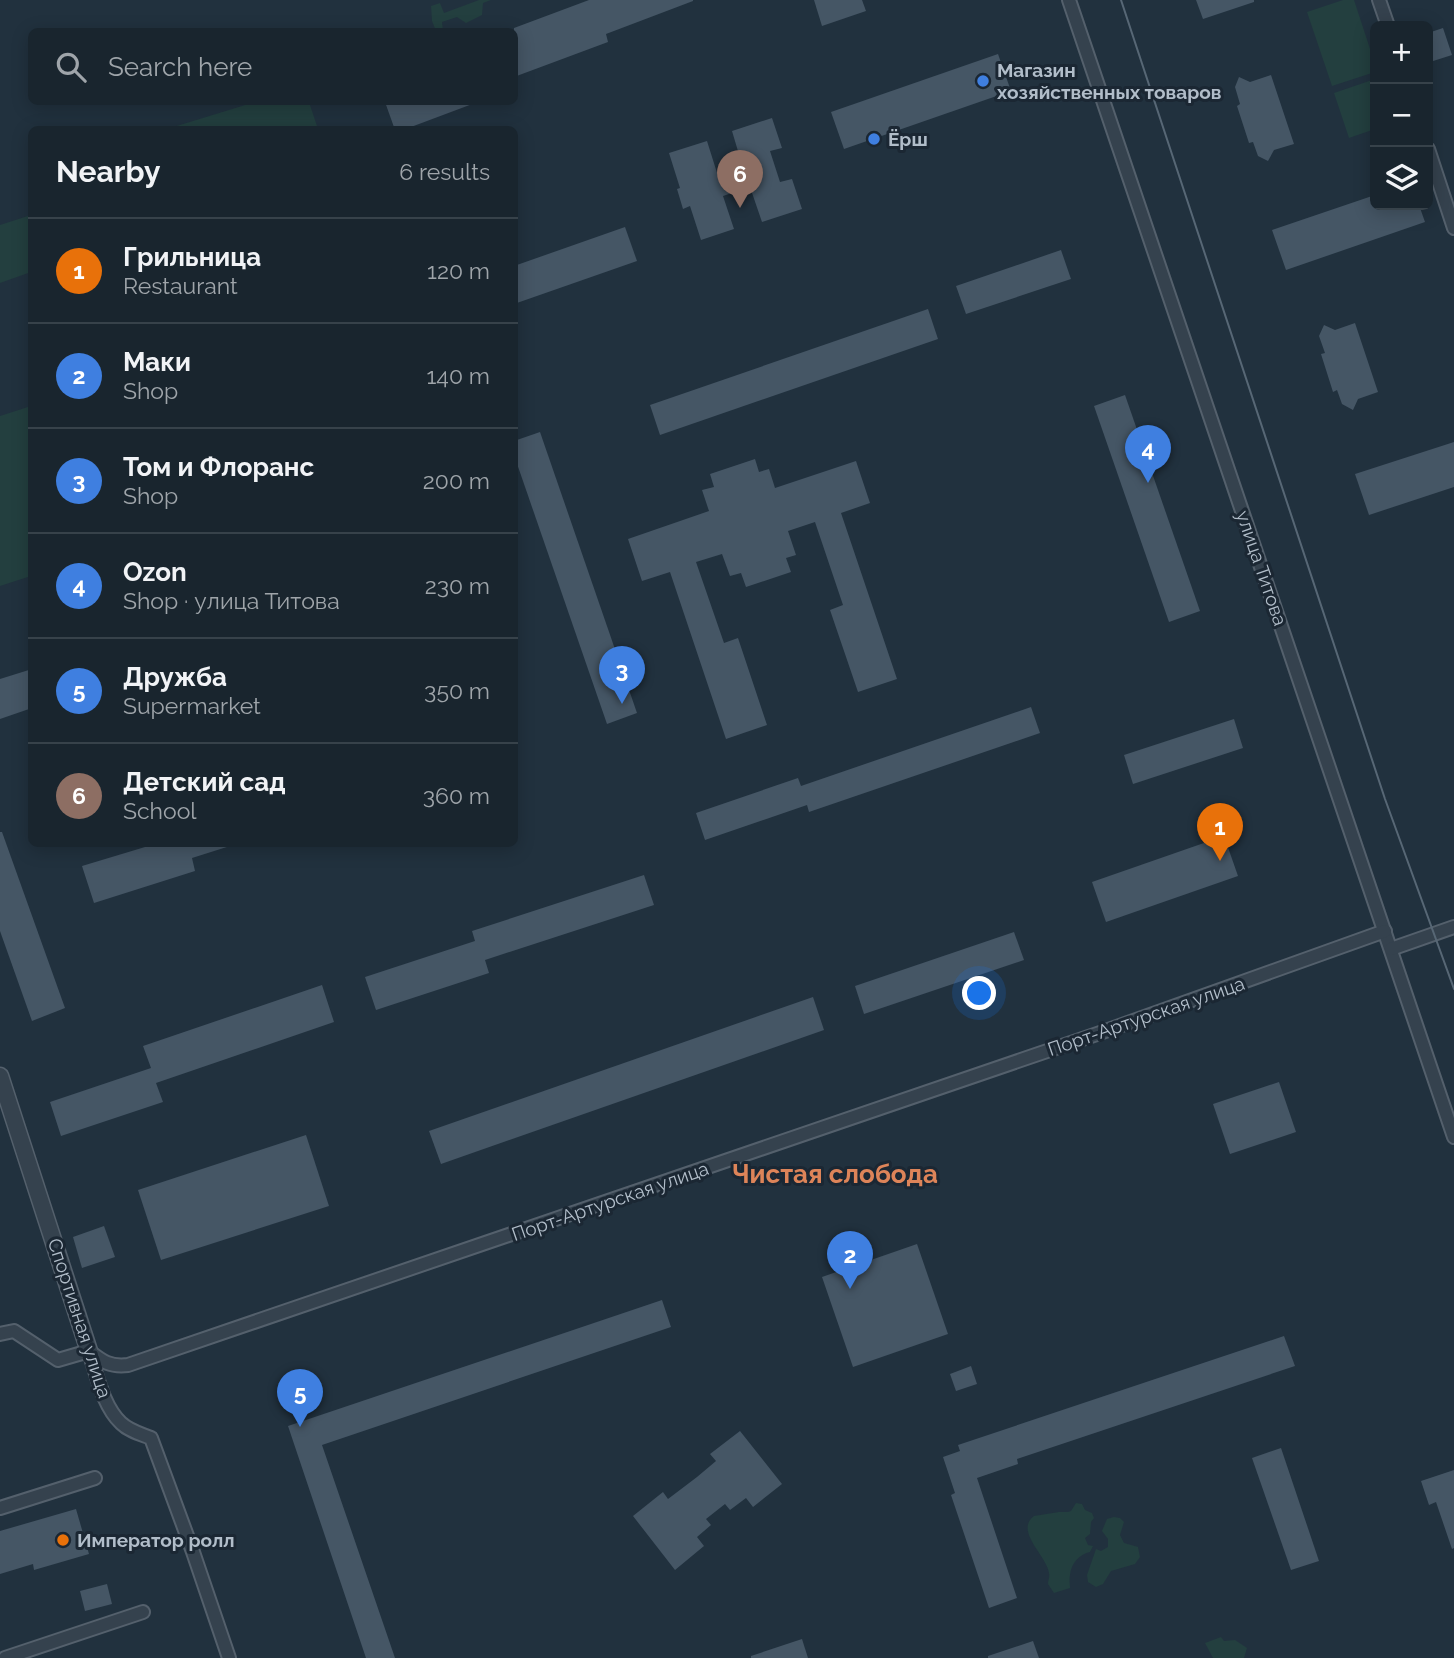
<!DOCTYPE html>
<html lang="en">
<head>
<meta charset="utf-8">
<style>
  :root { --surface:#19252e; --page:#222d36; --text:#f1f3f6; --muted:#9fa5aa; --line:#37424a; --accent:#81bfff }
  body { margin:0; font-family:Raleway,sans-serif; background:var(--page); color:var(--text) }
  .controls { position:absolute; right:21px; top:21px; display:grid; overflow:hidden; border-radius:10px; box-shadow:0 4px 18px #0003 }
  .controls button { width:63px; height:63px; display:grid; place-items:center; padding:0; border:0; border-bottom:2px solid var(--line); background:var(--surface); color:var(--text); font:35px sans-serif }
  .you { position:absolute; left:980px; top:994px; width:24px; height:24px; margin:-18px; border:5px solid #fff; border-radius:50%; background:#1a73e8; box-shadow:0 0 0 10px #1a73e833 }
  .badge { display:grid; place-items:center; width:46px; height:46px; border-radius:50%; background:var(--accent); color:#fff; font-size:23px; font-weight:700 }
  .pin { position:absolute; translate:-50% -58px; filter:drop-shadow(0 2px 4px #0008) }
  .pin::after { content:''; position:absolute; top:37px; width:24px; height:21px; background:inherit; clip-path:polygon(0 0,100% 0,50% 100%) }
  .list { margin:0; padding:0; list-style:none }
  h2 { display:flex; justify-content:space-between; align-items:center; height:91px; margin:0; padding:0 28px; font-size:30px }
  h2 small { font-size:23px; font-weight:400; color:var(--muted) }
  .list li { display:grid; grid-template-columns:46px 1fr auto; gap:21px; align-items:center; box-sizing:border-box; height:105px; padding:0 28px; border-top:2px solid var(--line) }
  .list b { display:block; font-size:26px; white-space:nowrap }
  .list p { margin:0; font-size:23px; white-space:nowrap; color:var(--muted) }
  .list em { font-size:23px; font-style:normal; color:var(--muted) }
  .icon { flex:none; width:38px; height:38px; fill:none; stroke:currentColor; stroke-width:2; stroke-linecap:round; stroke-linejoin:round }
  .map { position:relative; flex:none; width:1454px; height:1658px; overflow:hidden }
  .search { position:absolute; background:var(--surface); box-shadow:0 4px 18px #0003; left:28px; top:28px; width:490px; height:77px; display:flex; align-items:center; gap:18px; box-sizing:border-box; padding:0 24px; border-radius:10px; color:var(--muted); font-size:26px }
  .panel { position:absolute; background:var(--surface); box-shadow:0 4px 18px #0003; left:28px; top:126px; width:490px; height:721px; border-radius:10px }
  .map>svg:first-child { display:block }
  .green { fill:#233f3f }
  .building { fill:#455665 }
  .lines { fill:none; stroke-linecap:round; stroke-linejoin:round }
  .minor-casing { stroke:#54606c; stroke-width:16 }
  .tertiary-casing { stroke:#54606c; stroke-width:19 }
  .minor { stroke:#35424e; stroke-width:12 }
  .tertiary { stroke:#35424e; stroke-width:16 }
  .tram { stroke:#576775; stroke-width:2 }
  .shop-dot { fill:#3f7fe0; stroke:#1b2733; stroke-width:2.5 }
  .food-dot { fill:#e8710a; stroke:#1b2733; stroke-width:2.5 }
  .labels { text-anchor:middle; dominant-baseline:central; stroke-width:6; stroke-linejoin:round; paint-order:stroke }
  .poi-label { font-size:19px; font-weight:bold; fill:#b1bdc9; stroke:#1b2733; text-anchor:start }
  .street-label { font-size:19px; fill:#b1bdc9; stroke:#1b2733 }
  .district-label { font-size:26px; font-weight:bold; fill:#dd8459; stroke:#1b2733 }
</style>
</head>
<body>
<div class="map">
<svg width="1454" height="1658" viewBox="0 0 1454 1658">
  <rect width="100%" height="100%" fill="#21313e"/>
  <g class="green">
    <path d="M 479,0 L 491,0 L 483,3 L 482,15 L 466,23 L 457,17 L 442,22 L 443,31 L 436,31 L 432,21 L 431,6 L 440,3 L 444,13 Z"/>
    <path d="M 1343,0 L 1354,0 L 1375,64 L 1375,72 L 1332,86 L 1307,12 Z"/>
    <path d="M 1375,79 L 1375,129 L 1349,138 L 1334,93 Z"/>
    <path d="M 255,102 L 309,102 L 318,129 L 167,129 Z"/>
    <path d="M 31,215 L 31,272 L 0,283 L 0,225 Z"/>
    <path d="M 31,406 L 31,576 L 0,586 L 0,416 Z"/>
    <path d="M 1076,1503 L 1082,1504 L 1085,1510 L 1092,1513 L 1094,1518 L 1091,1522 L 1090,1534 L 1085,1538 L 1088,1545 L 1093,1546 L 1090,1552 C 1080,1554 1071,1563 1070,1575 C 1069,1579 1070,1584 1070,1588 L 1054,1593 L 1048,1584 C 1048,1580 1050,1577 1049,1573 C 1047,1556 1014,1531 1034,1516 L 1059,1512 L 1068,1512 L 1071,1511 Z"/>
    <path d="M 1114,1517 L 1120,1518 L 1124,1522 L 1120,1535 L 1124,1543 L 1138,1547 L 1140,1557 L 1135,1564 L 1111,1571 L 1103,1584 L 1096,1587 L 1088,1582 L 1087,1575 L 1096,1549 L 1101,1551 L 1108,1547 L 1108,1539 L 1102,1531 L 1107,1519 Z"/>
    <path d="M 1221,1637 L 1224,1641 L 1235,1640 L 1247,1648 L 1244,1658 L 1213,1658 L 1205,1643 Z"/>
  </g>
  <g class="building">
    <path d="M 589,0 L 693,0 L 693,1 L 606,34 L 608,42 L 514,77 L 514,28 Z"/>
    <path d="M 814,0 L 862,0 L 866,11 L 822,26 Z"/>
    <path d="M 1196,0 L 1254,0 L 1254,2 L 1203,19 Z"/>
    <path d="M 1443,28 L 1452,55 L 1430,62 L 1428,55 L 1428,33 Z"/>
    <path d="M 998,54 L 1011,91 L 844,149 L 831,112 Z"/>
    <path d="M 1271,75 L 1294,144 L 1274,150 L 1268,161 L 1258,156 L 1253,142 L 1249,143 L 1237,106 L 1240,104 L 1235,87 L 1239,77 L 1250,82 Z"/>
    <path d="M 385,102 L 474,102 L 475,103 L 403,130 L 395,130 Z"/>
    <path d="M 772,118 L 782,148 L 770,151 L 780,182 L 792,179 L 802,209 L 762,222 L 750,187 L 723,196 L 734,229 L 701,240 L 690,206 L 683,209 L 677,189 L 680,188 L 669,153 L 707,141 L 718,176 L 743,168 L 732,131 Z"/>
    <path d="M 1375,195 L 1375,205 L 1419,205 L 1425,222 L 1286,270 L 1272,230 Z"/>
    <path d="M 625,227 L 637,261 L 514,304 L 514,266 Z"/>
    <path d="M 1061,250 L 1071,279 L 966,314 L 956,286 Z"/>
    <path d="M 928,309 L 938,339 L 660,435 L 650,405 Z"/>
    <path d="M 1355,323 L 1378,392 L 1358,399 L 1353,410 L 1342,404 L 1337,390 L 1333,392 L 1321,354 L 1325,353 L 1319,336 L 1324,325 L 1335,330 Z"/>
    <path d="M 1125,395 L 1200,611 L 1169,622 L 1094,406 Z"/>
    <path d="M 540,432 L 637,713 L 607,724 L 514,455 L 514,441 Z"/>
    <path d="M 1454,442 L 1454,487 L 1369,515 L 1355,474 Z"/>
    <path d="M 755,459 L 759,472 L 769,469 L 775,488 L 856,461 L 870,503 L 841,513 L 897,679 L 858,692 L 830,610 L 843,605 L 815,522 L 788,531 L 796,555 L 786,558 L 791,572 L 746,587 L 741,573 L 730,576 L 722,554 L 696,562 L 724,643 L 738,638 L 767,725 L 726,739 L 670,572 L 642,581 L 628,539 L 709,511 L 702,490 L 714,487 L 710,474 Z"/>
    <path d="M 32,669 L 32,708 L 0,719 L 0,679 Z"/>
    <path d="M 1031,707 L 1040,733 L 809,812 L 807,805 L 705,840 L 696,813 L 798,778 L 801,786 Z"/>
    <path d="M 1234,719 L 1243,748 L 1133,784 L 1124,755 Z"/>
    <path d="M 0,832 L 2,832 L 65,1008 L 32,1021 L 0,931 Z"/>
    <path d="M 1224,836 L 1238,876 L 1106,922 L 1092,882 Z"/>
    <path d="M 155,844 L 229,844 L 230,846 L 192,858 L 195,871 L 94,903 L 82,866 Z"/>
    <path d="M 644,875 L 654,905 L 485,960 L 489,973 L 376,1010 L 365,977 L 475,941 L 472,931 Z"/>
    <path d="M 1014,932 L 1024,960 L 864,1014 L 855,986 Z"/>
    <path d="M 322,985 L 334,1022 L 156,1083 L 163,1102 L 61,1136 L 50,1102 L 151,1068 L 143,1046 Z"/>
    <path d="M 813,997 L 824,1030 L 441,1164 L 429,1131 Z"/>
    <path d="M 1279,1082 L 1296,1132 L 1230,1154 L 1213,1104 Z"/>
    <path d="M 306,1135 L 329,1206 L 161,1260 L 138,1190 Z"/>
    <path d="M 104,1226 L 115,1257 L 82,1268 L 73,1237 Z"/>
    <path d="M 917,1244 L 948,1334 L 853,1367 L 822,1277 Z"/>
    <path d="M 662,1300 L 671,1327 L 322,1445 L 395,1658 L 366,1658 L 288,1426 Z"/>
    <path d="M 1284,1336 L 1295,1366 L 1017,1459 L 1018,1464 L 977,1478 L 1017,1598 L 989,1608 L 951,1495 L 955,1493 L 943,1457 L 960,1451 L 958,1445 Z"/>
    <path d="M 971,1366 L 977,1384 L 956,1391 L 950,1374 Z"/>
    <path d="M 740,1431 L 782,1484 L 753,1507 L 746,1498 L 730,1510 L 725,1504 L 706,1519 L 711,1525 L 697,1537 L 704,1546 L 675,1570 L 633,1516 L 663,1492 L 668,1499 L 697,1477 L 716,1461 L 710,1454 Z"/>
    <path d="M 1281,1448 L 1319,1561 L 1291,1570 L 1252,1458 Z"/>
    <path d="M 1454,1470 L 1454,1548 L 1452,1549 L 1436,1502 L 1429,1505 L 1421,1481 Z"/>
    <path d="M 76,1509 L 89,1554 L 34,1570 L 33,1564 L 0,1574 L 0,1531 Z"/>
    <path d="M 107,1584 L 112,1604 L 85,1611 L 80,1591 Z"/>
    <path d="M 802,1639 L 808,1658 L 751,1658 L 751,1656 Z"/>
    <path d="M 1033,1641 L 1039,1658 L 988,1658 L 988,1656 Z"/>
  </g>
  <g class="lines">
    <g class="minor-casing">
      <g id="minor">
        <path d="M 1069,0 L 1454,1137"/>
        <path d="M 1379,0 L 1388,26"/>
        <path d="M 1428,149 L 1454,228"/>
        <path d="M 1391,949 L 1454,927"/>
        <path d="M 0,1334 L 14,1331 L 58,1360 L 89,1351"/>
        <path d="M 89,1351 C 103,1362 110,1367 128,1365 L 1097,1034 L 1385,931"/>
        <path d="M 89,1352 C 97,1375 103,1406 121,1423 C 129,1431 141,1434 151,1438 L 193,1552 L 229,1658"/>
        <path d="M 0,1508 L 95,1478"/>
        <path d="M 5,1658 L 143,1612"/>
      </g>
    </g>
    <g class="tertiary-casing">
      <path id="tertiary" d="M 0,1076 L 89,1351"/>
    </g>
    <use href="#minor" class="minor"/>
    <use href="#tertiary" class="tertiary"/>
    <path class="tram" d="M 1121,0 L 1385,799 L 1454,989"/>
  </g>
  <g class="shop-dot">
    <circle cx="983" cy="81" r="7"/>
    <circle cx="874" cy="139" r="7"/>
  </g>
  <circle class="food-dot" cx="63" cy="1540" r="7"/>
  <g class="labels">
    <g class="poi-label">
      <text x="997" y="70">Магазин<tspan x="997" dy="22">хозяйственных товаров</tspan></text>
      <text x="888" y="139">Ёрш</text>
      <text x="77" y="1540">Император ролл</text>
    </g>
    <g class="street-label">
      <text transform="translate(1262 568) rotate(71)">улица Титова</text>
      <text transform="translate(1146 1016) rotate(-19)">Порт-Артурская улица</text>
      <text transform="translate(610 1201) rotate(-19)">Порт-Артурская улица</text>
      <text transform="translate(80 1318) rotate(72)">Спортивная улица</text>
    </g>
    <g class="district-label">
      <text x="835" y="1174">Чистая слобода</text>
    </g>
  </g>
</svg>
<div class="controls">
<button>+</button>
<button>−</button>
<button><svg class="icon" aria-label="layers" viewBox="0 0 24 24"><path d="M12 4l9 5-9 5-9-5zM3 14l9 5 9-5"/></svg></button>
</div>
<div class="you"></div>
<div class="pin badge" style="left:1220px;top:861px;background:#e8710a">1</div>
<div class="pin badge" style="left:850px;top:1289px;background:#3f7fe0">2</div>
<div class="pin badge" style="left:622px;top:704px;background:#3f7fe0">3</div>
<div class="pin badge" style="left:1148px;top:483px;background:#3f7fe0">4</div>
<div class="pin badge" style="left:300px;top:1427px;background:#3f7fe0">5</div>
<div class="pin badge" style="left:740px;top:208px;background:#8d6e63">6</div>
<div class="search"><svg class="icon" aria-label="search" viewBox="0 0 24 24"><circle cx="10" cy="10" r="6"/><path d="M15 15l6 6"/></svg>Search here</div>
<section class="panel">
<h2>Nearby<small>6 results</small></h2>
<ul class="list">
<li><span class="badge" style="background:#e8710a">1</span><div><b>Грильница</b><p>Restaurant</p></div><em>120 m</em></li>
<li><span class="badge" style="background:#3f7fe0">2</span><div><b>Маки</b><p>Shop</p></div><em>140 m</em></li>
<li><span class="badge" style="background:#3f7fe0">3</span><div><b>Том и Флоранс</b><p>Shop</p></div><em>200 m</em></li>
<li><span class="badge" style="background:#3f7fe0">4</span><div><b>Ozon</b><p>Shop · улица Титова</p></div><em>230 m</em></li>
<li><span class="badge" style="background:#3f7fe0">5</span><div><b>Дружба</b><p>Supermarket</p></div><em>350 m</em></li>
<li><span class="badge" style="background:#8d6e63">6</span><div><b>Детский сад</b><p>School</p></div><em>360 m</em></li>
</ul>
</section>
</div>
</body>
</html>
